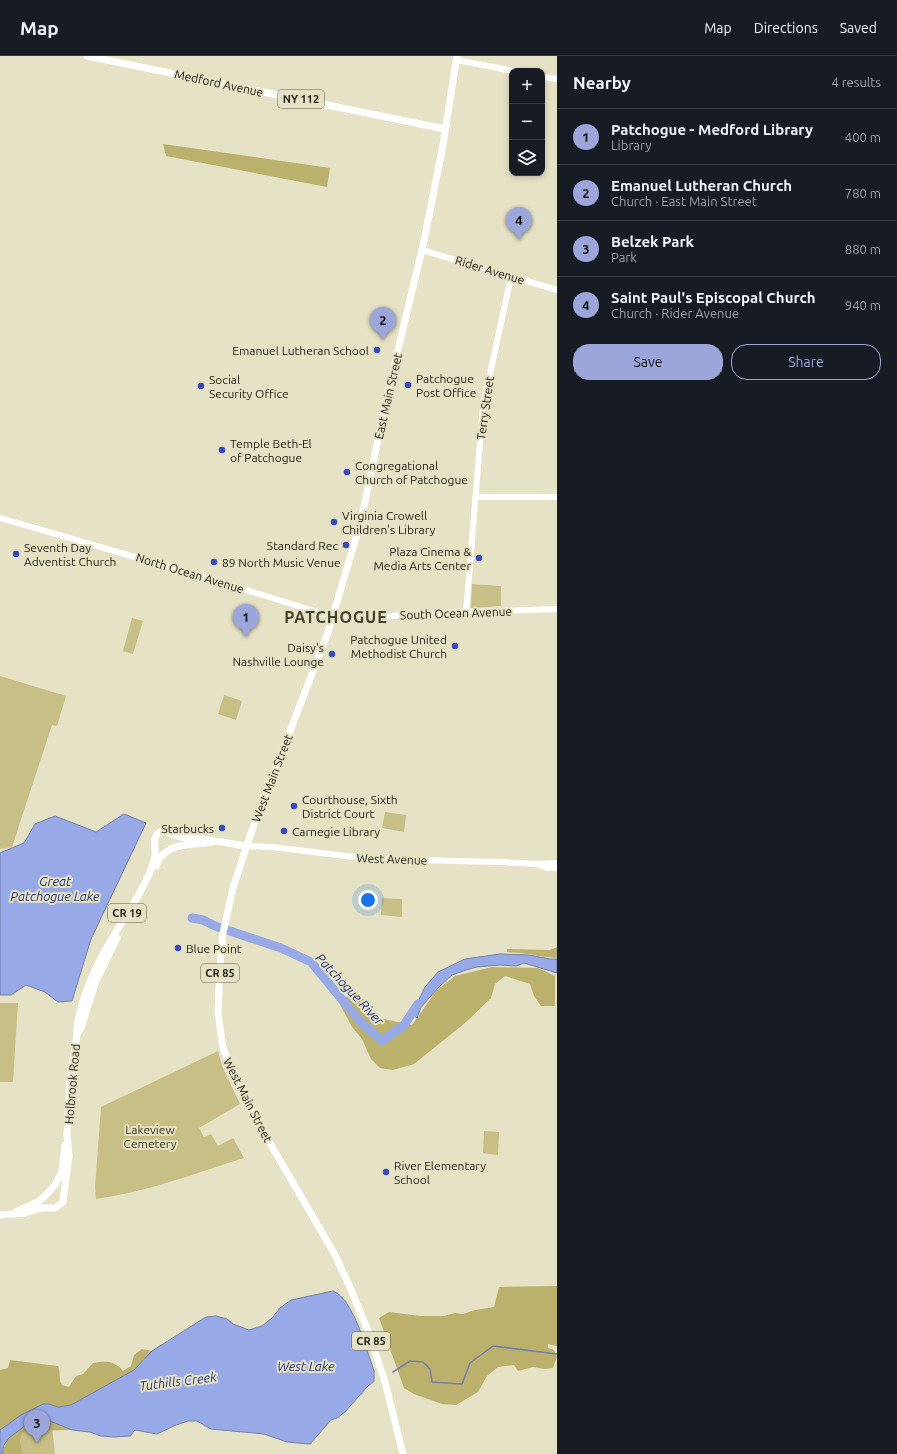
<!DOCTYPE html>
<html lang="en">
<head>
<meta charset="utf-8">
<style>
  :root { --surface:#171b24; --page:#242831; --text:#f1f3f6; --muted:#9ea1a6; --line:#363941; --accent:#9da6db }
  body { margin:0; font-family:Ubuntu,sans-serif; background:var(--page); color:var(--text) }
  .controls { position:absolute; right:12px; top:12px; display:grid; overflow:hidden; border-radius:8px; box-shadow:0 2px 6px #0003 }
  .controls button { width:36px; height:36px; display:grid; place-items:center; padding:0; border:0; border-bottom:1px solid var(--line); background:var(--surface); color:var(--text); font:20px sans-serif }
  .you { position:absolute; left:368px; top:844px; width:14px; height:14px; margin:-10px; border:3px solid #fff; border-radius:50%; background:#1a73e8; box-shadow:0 0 0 6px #1a73e833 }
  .badge { display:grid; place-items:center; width:26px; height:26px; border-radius:50%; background:var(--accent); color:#111; font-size:13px; font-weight:700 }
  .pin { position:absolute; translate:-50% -33px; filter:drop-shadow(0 1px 2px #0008) }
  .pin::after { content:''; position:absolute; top:21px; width:14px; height:12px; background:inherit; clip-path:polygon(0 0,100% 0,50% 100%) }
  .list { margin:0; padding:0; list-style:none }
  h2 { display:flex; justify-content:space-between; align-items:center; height:52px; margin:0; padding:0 16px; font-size:17px }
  h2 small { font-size:13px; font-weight:400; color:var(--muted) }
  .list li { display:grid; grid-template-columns:26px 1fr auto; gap:12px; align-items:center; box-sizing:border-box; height:56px; padding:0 16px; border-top:1px solid var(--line) }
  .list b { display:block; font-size:15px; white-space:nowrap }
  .list p { margin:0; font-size:13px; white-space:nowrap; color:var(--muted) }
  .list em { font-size:13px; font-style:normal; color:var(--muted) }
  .actions { display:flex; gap:8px; padding:12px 16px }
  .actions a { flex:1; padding:9px 0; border:1px solid var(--accent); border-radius:16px; text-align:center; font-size:14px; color:var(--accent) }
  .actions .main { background:var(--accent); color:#111 }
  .icon { flex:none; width:22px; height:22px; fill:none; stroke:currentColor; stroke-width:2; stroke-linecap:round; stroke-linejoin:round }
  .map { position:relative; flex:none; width:557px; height:1398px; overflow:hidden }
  header { display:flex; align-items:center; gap:24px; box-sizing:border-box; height:56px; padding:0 20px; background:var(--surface); border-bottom:1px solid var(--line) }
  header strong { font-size:19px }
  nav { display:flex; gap:22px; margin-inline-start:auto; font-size:14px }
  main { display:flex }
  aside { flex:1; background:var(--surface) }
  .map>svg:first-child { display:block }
  .green { fill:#c8bf87 }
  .forest { fill:#bbb16c }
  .water { fill:#97a9e6; stroke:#7581a8 }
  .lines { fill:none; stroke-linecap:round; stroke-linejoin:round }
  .stream { stroke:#7581a8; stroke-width:1.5 }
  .river { stroke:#97a9e6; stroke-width:9 }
  .secondary { stroke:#fff; stroke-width:6 }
  .primary { stroke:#fff; stroke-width:7 }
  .poi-dot { fill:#3749bb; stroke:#e6e2c5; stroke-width:1.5 }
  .labels { text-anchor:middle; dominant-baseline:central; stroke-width:4; stroke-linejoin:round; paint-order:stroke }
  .shield { fill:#e6e2c5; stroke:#5f5c4c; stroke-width:1 }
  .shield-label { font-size:11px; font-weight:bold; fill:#252318 }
  .street-label { font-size:12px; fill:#252318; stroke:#e6e2c5 }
  .poi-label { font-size:12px; fill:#252318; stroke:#e6e2c5; text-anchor:start }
  .park-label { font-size:12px; fill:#383314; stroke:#e6e2c5 }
  .water-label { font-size:13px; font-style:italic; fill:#263379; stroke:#e6e2c5 }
  .district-label { font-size:16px; font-weight:bold; letter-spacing:1px; fill:#46432b; stroke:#e6e2c5 }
</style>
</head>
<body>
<header>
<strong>Map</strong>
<nav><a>Map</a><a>Directions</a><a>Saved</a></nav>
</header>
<main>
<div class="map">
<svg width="557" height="1398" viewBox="0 0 557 1398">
  <rect width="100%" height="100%" fill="#e6e2c5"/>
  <g class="green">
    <path d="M 472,528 L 501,530 L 501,550 L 471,552 Z"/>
    <path d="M 132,562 L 143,565 L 133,598 L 123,595 Z"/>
    <path d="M 0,620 L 66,640 L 57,670 L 52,669 L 12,791 L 0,793 Z"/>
    <path d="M 224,639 L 242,645 L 236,664 L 218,658 Z"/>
    <path d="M 385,756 L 406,759 L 404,776 L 382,772 Z"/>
    <path d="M 382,842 L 402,843 L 402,861 L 381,859 Z"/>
    <path d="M 0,947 L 18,947 L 13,1026 L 0,1026 Z"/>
    <path d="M 218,995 L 222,1010 L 240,1048 L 199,1072 L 204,1081 L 211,1078 L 218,1090 L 233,1082 L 244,1102 C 196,1117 147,1136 96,1143 L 95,1131 L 101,1051 Z"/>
    <path d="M 484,1075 L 499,1076 L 498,1099 L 483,1097 Z"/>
    <path d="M 52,1370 L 55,1398 L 21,1398 L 19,1377 Z"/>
  </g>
  <g class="forest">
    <path d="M 163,88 L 330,112 L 327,131 L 166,100 Z"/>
    <path d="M 557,891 L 557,902 L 538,900 L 529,898 L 507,896 L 507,893 L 550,894 Z"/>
    <path d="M 492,911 L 538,912 L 555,920 L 555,950 L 541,950 L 534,940 L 530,928 L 505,920 L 495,928 L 491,942 L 465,967 L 414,1008 L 393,1014 L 380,1012 L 371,1003 L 362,983 L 352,971 L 335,939 L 368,944 L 371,962 L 379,962 L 412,969 L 437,934 L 455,920 Z"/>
    <path d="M 557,1230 L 557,1290 L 548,1288 L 548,1292 L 554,1294 L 557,1301 L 553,1312 L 545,1313 L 533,1311 L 518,1315 L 514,1309 L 498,1311 L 487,1320 L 478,1336 L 456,1349 L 442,1348 L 414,1338 L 404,1332 L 379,1262 L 389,1256 L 420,1260 L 444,1260 L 455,1257 L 463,1258 L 475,1254 L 494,1251 L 499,1231 Z"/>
    <path d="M 142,1293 L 152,1295 L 134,1314 L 71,1349 L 58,1351 L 49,1348 L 21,1359 L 0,1374 L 0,1314 L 8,1312 L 10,1304 L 58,1310 C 61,1317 58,1323 62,1329 L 69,1331 L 76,1320 L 83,1318 L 93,1307 C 106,1305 114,1304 123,1315 L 131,1310 L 134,1299 Z"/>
    <path d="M 50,1365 L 72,1374 L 28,1375 L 22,1377 L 20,1384 L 22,1398 L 2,1398 C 8,1372 28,1369 50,1365 Z"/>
  </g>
  <g class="water">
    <path d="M 124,758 L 146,767 L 91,883 L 72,945 L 58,946 L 45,936 L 26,929 L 11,939 L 0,939 L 0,797 L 24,787 L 35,768 L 55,760 L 96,776 Z"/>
    <path d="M 500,898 L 529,899 L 550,903 L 557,903 L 557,917 L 524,907 L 516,910 L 500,909 L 477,911 L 466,914 L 452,919 L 440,930 L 421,951 L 417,962 L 412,958 L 425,931 L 438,916 L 465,903 Z"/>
    <path d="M 333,1235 C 353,1242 367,1295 374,1315 L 374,1325 L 367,1331 L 345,1356 L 337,1362 L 331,1364 L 310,1388 L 287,1386 L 264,1378 L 211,1373 L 197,1365 L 188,1365 L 176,1369 L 157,1378 L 135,1374 L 130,1380 L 114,1381 L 101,1380 L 90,1376 L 72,1374 L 50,1365 L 26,1369 L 9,1382 L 4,1389 L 2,1398 L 0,1398 L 0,1374 L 21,1359 L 43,1348 L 49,1348 L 58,1351 L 71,1349 L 134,1314 L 152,1295 L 206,1261 L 216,1260 L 227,1263 L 233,1268 L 249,1274 L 262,1270 L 272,1262 L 280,1252 L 291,1244 Z"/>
  </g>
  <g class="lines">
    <path class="stream" d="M 393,1316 L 410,1305 L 423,1306 L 430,1313 L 432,1326 L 462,1328 L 470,1307 L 493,1290 L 557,1298"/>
    <path class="river" d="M 192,862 L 203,864 L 215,870 L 281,892 L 311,906 L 359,964 L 382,985 L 404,969 L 418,948"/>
    <g class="secondary">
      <path d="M 457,4 L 513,15"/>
      <path d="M 542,21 L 557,23"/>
      <path d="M 422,194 L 557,234"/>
      <path d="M 475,441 L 557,441"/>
      <path d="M 0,462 L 214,524 L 340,563 L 439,557 L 557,553"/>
      <path d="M 466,557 L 483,350 L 511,221"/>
      <path d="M 246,790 L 272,791 L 371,803 L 501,806 L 537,808 L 557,807"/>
      <path d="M 539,809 L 547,812 L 557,812"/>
    </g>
    <g class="primary">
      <path d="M 87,0 L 445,73"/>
      <path d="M 156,810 C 165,785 190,790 212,786"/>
      <path d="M 77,978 L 81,972 L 96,925 L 117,882"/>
      <path d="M 16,1156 L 38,1146 L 45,1140 L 55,1129 L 62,1116 L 65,1089"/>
      <path d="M 0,1159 L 25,1157 L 42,1152 L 55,1152 L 63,1146 L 64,1138 L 69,1100 L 67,1079 L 70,1024 L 77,978 C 76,967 80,958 82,948 C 95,905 116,877 138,840 C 145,827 152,815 155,801 C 156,794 153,785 156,780 C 158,776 162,775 166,775 L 174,779 L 184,782 L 203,783 L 246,790"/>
      <path d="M 403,1398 L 385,1326 L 368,1275 L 349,1229 L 334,1197 L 250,1053 L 233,1017 L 223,992 L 218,957 L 220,909 L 223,877 L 233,832 L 250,780 L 328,576 L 361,465 L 387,340 L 424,185 L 443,89 L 457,0"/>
    </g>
  </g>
  <g class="poi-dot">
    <circle cx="377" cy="294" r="4"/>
    <circle cx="408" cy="329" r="4"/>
    <circle cx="201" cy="330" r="4"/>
    <circle cx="222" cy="394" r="4"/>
    <circle cx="347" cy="416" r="4"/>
    <circle cx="334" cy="466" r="4"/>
    <circle cx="346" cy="489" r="4"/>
    <circle cx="16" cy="498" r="4"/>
    <circle cx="479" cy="502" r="4"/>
    <circle cx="214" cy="506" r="4"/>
    <circle cx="455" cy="590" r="4"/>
    <circle cx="332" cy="598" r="4"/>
    <circle cx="294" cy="750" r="4"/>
    <circle cx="222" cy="772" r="4"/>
    <circle cx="284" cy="775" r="4"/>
    <circle cx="178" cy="892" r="4"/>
    <circle cx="386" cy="1116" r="4"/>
  </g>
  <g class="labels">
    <g class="shield">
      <rect x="278" y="34" width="46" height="18" rx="3"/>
      <rect x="108" y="848" width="38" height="18" rx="3"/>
      <rect x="201" y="908" width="38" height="18" rx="3"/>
      <rect x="352" y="1276" width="38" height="18" rx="3"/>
    </g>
    <g class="shield-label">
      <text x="301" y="43">NY 112</text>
      <text x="127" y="857">CR 19</text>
      <text x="220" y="917">CR 85</text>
      <text x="371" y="1285">CR 85</text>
    </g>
    <g class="street-label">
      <text transform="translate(219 27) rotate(12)">Medford Avenue</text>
      <text transform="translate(490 214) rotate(17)">Rider Avenue</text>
      <text transform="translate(388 340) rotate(-77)">East Main Street</text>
      <text transform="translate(485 352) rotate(-82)">Terry Street</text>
      <text transform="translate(190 517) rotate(17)">North Ocean Avenue</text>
      <text transform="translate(456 557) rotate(-2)">South Ocean Avenue</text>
      <text transform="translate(272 722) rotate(-69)">West Main Street</text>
      <text transform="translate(392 803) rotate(2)">West Avenue</text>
      <text transform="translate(72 1028) rotate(-85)">Holbrook Road</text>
      <text transform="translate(248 1044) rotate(63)">West Main Street</text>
    </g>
    <g class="poi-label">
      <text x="369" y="294" text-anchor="end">Emanuel Lutheran School</text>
      <text x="416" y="322">Patchogue<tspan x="416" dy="14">Post Office</tspan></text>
      <text x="209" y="323">Social<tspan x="209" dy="14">Security Office</tspan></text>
      <text x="230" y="387">Temple Beth-El<tspan x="230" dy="14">of Patchogue</tspan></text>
      <text x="355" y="409">Congregational<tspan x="355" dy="14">Church of Patchogue</tspan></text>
      <text x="342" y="459">Virginia Crowell<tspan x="342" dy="14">Children's Library</tspan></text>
      <text x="338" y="489" text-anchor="end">Standard Rec</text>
      <text x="24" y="491">Seventh Day<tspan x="24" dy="14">Adventist Church</tspan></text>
      <text x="471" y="495" text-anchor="end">Plaza Cinema &amp;<tspan x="471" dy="14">Media Arts Center</tspan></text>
      <text x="222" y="506">89 North Music Venue</text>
      <text x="447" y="583" text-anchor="end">Patchogue United<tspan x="447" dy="14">Methodist Church</tspan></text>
      <text x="324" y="591" text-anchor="end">Daisy's<tspan x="324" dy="14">Nashville Lounge</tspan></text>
      <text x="302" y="743">Courthouse, Sixth<tspan x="302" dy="14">District Court</tspan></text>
      <text x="214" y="772" text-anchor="end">Starbucks</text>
      <text x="292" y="775">Carnegie Library</text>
      <text x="186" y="892">Blue Point</text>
      <text x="394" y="1109">River Elementary<tspan x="394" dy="14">School</tspan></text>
    </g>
    <g class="park-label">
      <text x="150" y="1073">Lakeview<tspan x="150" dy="14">Cemetery</tspan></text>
    </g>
    <g class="water-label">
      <text x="55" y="825">Great<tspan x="55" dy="15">Patchogue Lake</tspan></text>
      <text transform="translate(350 933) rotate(47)">Patchogue River</text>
      <text x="306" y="1310">West Lake</text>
      <text transform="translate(178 1325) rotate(-7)">Tuthills Creek</text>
    </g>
    <g class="district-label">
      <text x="336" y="561">PATCHOGUE</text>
    </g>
  </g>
</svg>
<div class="controls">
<button>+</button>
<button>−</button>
<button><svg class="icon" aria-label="layers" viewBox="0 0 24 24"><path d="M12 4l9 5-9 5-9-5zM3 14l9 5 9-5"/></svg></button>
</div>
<div class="you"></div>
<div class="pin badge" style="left:246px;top:581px">1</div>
<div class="pin badge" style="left:383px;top:284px">2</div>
<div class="pin badge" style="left:37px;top:1387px">3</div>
<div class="pin badge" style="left:519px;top:184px">4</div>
</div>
<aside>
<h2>Nearby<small>4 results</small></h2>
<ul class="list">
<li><span class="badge">1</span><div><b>Patchogue - Medford Library</b><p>Library</p></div><em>400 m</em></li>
<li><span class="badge">2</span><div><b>Emanuel Lutheran Church</b><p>Church · East Main Street</p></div><em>780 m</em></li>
<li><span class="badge">3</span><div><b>Belzek Park</b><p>Park</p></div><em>880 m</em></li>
<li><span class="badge">4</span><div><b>Saint Paul's Episcopal Church</b><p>Church · Rider Avenue</p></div><em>940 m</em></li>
</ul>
<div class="actions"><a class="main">Save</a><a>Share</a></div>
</aside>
</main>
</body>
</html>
